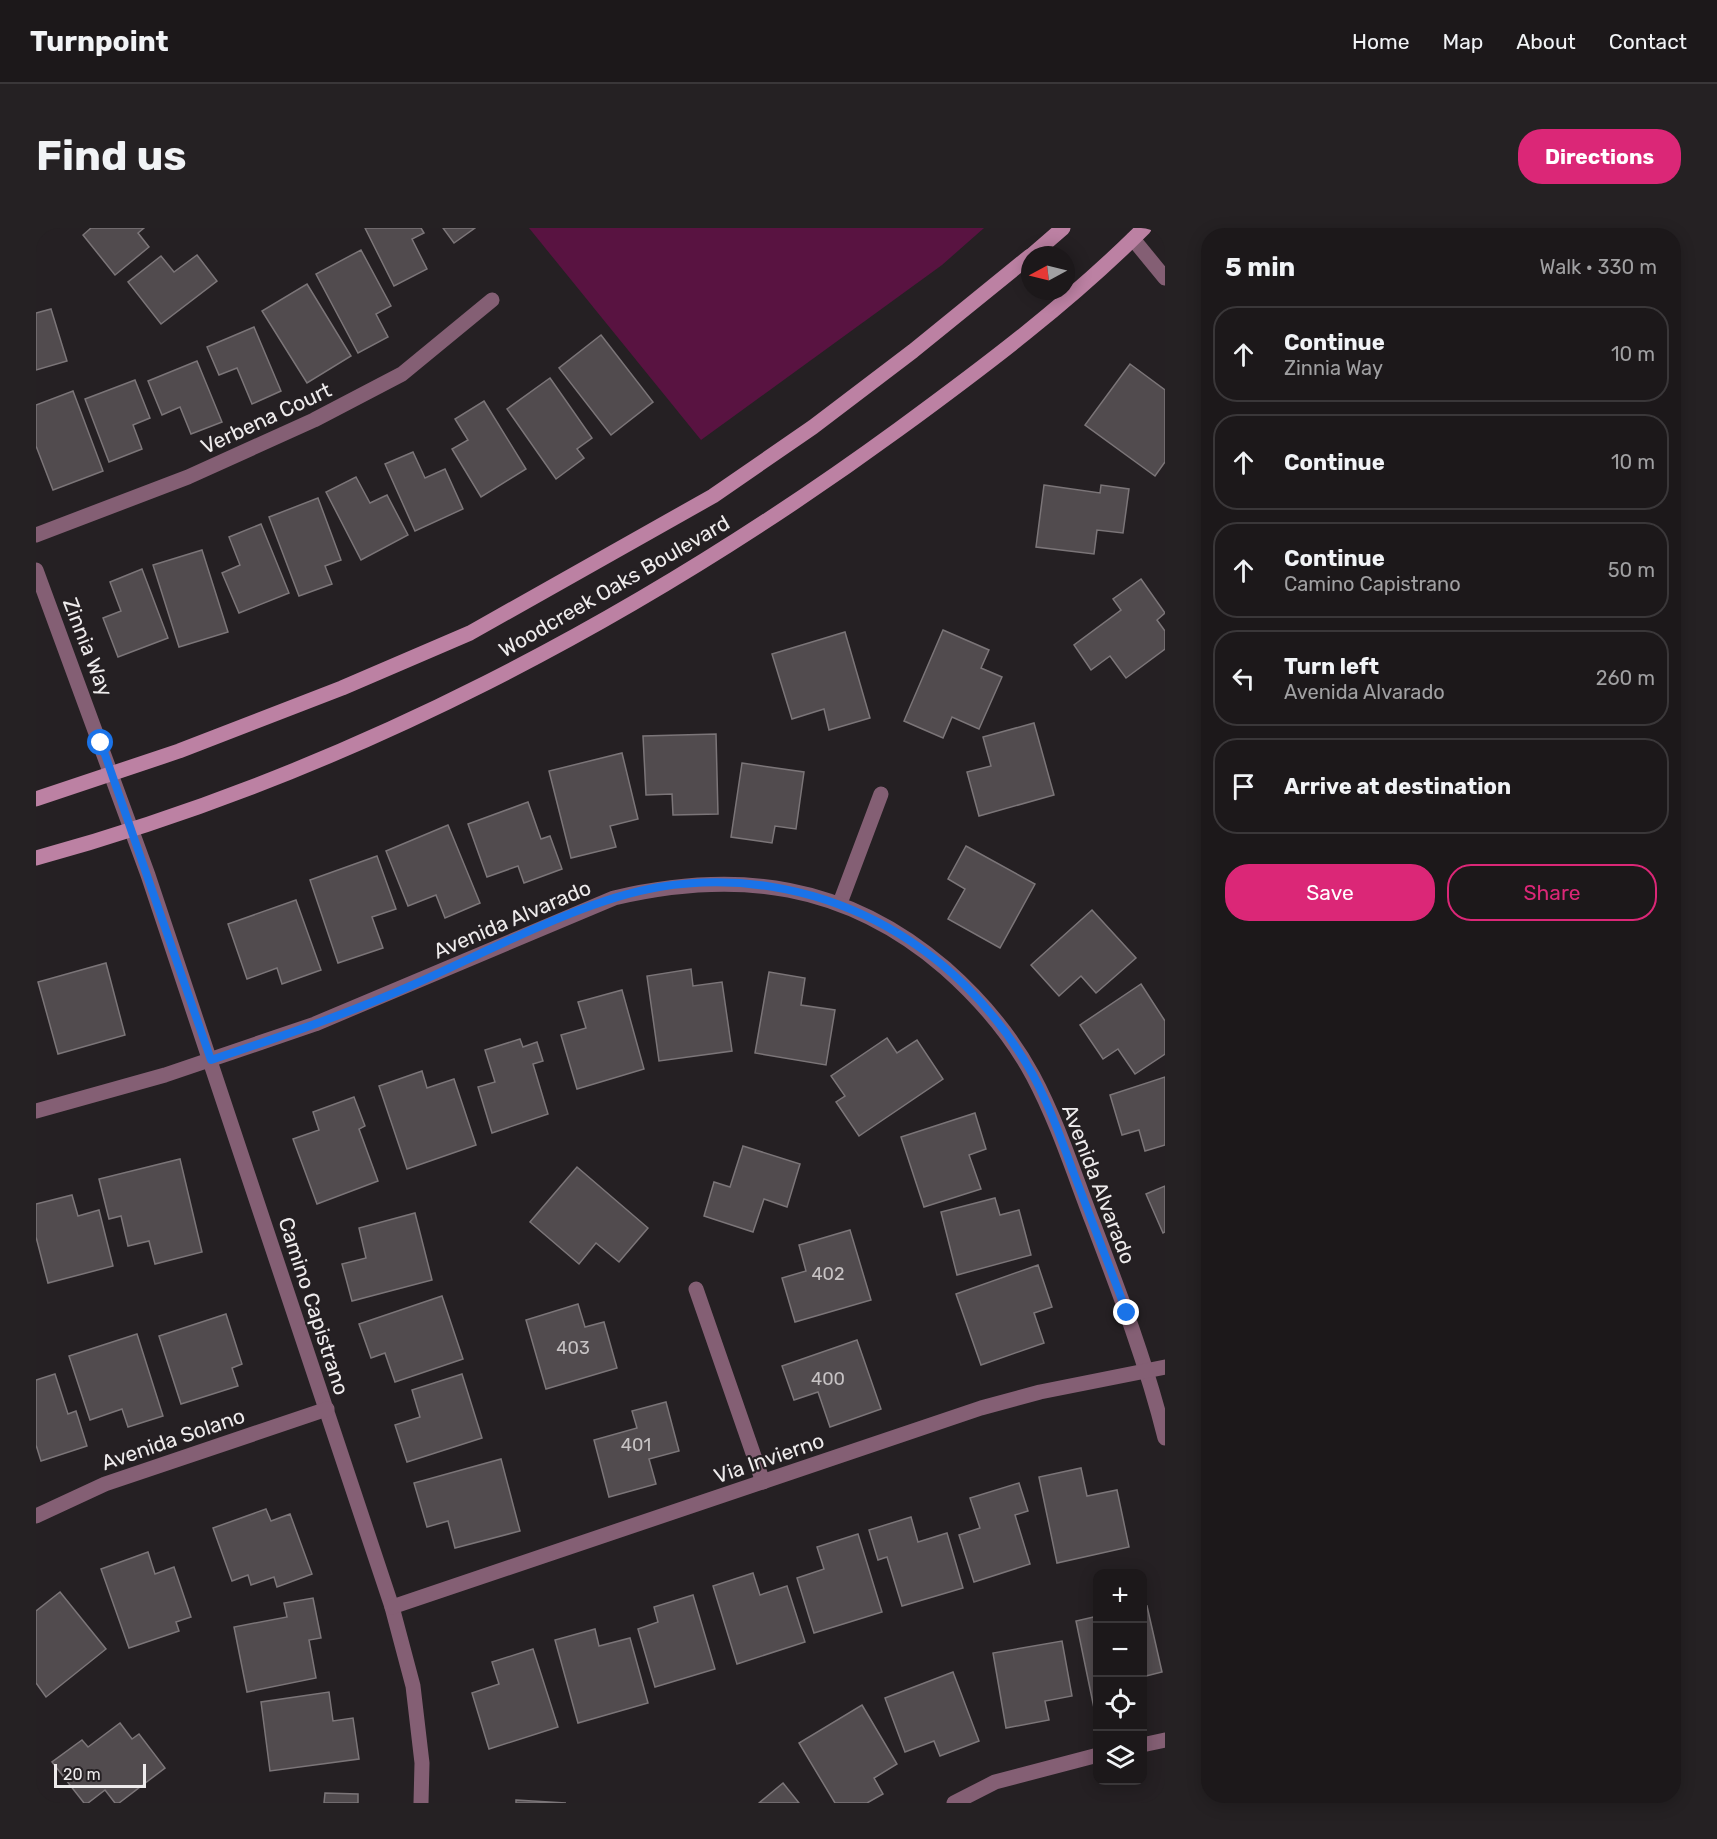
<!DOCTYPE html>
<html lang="en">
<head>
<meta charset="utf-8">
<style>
  :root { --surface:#1c181a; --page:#252123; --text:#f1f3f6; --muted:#a0a0a2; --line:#3a3739; --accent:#db2777 }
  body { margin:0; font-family:Rubik,sans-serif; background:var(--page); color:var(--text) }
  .controls { position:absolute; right:18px; bottom:18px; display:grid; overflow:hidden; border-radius:12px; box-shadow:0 3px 15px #0003 }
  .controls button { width:54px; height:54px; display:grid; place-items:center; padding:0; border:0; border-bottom:2px solid var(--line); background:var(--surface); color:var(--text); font:30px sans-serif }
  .compass { position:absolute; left:985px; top:18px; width:54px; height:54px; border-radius:50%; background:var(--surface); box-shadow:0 3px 15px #0003; rotate:263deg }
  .scale { position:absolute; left:18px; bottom:15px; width:92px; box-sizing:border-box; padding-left:6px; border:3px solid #eeebec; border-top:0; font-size:16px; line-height:21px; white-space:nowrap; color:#eeebec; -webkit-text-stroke:4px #252023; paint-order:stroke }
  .stop { position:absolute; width:18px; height:18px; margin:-14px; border:4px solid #1a73e8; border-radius:50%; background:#fff }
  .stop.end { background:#1a73e8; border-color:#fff; box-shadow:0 2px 6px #0008 }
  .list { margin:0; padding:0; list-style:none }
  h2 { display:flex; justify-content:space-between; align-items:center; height:78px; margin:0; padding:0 24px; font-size:26px }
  h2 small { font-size:20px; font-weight:400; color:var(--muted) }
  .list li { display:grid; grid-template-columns:39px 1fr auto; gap:18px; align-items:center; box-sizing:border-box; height:96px; margin:0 12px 12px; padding:0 12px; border:2px solid var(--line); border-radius:24px }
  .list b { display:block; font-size:22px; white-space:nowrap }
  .list p { margin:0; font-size:20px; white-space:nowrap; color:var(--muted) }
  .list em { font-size:20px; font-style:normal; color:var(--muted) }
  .actions { display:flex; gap:12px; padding:18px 24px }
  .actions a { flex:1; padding:14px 0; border:2px solid var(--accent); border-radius:24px; text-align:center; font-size:21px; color:var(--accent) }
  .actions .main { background:var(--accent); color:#fff }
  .icon { flex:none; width:33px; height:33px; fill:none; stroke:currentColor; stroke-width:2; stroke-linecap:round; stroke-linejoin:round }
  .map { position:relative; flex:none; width:1129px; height:1575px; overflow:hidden; border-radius:24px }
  header { display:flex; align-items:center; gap:36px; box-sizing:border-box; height:84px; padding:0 30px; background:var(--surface); border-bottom:2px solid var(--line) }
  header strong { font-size:28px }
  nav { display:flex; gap:33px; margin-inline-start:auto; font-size:21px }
  .intro { display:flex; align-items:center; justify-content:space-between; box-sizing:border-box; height:144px; padding:0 36px }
  h1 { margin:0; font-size:42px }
  .button { padding:15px 27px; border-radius:24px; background:var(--accent); color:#fff; font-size:21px; font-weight:700 }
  main { display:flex; gap:36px; padding:0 36px }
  aside { flex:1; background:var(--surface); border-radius:24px; box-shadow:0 3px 15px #0003 }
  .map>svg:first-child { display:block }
  .green { fill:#591341 }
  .building { fill:#514b4e; stroke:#7b7578; stroke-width:1.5 }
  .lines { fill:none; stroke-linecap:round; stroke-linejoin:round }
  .minor { stroke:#845f74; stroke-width:15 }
  .secondary { stroke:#bc81a3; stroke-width:15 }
  .route { stroke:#1a73e8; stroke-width:8 }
  .labels { text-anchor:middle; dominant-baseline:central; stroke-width:4.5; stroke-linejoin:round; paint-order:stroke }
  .number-label { font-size:18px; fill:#c7c3c4 }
  .street-label { font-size:21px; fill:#eeebec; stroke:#252023 }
</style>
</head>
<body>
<header>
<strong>Turnpoint</strong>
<nav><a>Home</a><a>Map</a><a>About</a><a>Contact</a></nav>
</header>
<div class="intro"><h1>Find us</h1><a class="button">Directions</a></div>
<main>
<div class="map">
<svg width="1129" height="1575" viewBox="0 0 1129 1575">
  <rect width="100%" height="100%" fill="#252023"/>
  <path class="green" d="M 493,0 L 948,0 L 906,37 L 665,212 Z"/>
  <g class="building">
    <path d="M 55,0 L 108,0 L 102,5 L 113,19 L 79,47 L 47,7 Z"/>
    <path d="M 329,0 L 385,0 L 388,5 L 376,11 L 391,41 L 358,58 Z"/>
    <path d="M 407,0 L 439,0 L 418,15 Z"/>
    <path d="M 325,22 L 355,78 L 340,86 L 352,109 L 322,125 L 280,46 Z"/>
    <path d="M 161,27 L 181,53 L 125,96 L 92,54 L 125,28 L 138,44 Z"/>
    <path d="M 271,56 L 315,128 L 271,155 L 226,83 Z"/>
    <path d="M 15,81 L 31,133 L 0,142 L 0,85 Z"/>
    <path d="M 218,99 L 245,163 L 216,176 L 201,140 L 183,147 L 171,119 Z"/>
    <path d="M 565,107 L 617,174 L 575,207 L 523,140 Z"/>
    <path d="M 161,133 L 186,194 L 155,206 L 144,179 L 126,187 L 112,153 Z"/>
    <path d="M 1094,136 L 1129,162 L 1129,234 L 1119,248 L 1049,197 Z"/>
    <path d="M 514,150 L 556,210 L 541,221 L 548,230 L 520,251 L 471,181 Z"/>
    <path d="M 99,152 L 114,190 L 97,197 L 106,221 L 73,234 L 49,171 Z"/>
    <path d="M 37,163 L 67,243 L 17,262 L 0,218 L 0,177 Z"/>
    <path d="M 448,173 L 490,241 L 445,269 L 416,221 L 432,212 L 419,191 Z"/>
    <path d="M 377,224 L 389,250 L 409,241 L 427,281 L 379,303 L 349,236 Z"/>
    <path d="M 320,249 L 334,275 L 351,267 L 372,307 L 325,332 L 290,264 Z"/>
    <path d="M 1008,257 L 1064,265 L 1065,257 L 1093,261 L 1087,305 L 1061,302 L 1058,326 L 1000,319 Z"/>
    <path d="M 282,270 L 305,332 L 289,338 L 296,356 L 263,368 L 233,289 Z"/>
    <path d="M 225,296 L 253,365 L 203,385 L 186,345 L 204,337 L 193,309 Z"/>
    <path d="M 166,322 L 192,404 L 143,419 L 117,337 Z"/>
    <path d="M 106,341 L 132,410 L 82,429 L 67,390 L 85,383 L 74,354 Z"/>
    <path d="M 1105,351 L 1129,385 L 1121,392 L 1129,403 L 1129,421 L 1090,450 L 1074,428 L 1055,442 L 1038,417 L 1085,382 L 1077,371 Z"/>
    <path d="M 907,402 L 953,422 L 945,440 L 966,449 L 943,501 L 916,489 L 907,510 L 868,493 Z"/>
    <path d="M 809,404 L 834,490 L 793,502 L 788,481 L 756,491 L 736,426 Z"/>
    <path d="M 998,495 L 1018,567 L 943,588 L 931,544 L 955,538 L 947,509 Z"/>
    <path d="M 680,506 L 682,586 L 637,587 L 636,566 L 610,567 L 607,508 Z"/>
    <path d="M 586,525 L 602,591 L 574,598 L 580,619 L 535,630 L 513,543 Z"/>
    <path d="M 706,535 L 768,544 L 760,601 L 739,598 L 736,615 L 695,609 Z"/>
    <path d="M 492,574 L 505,611 L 514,608 L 526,641 L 488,655 L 482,638 L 451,649 L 432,596 Z"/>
    <path d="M 412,597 L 444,675 L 409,690 L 400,667 L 372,678 L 350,623 Z"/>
    <path d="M 930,618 L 999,656 L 964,720 L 912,691 L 929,661 L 912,651 Z"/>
    <path d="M 341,628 L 360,681 L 336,689 L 347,720 L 302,735 L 274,652 Z"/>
    <path d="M 260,672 L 285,742 L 246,756 L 241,740 L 211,751 L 192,696 Z"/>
    <path d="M 1056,682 L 1100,730 L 1060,765 L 1045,748 L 1023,768 L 995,737 Z"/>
    <path d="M 70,735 L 89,807 L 22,826 L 2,754 Z"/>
    <path d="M 655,741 L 657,758 L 686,754 L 696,823 L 623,833 L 611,748 Z"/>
    <path d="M 733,744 L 769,750 L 765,777 L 799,782 L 790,837 L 719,825 Z"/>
    <path d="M 1105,756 L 1129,793 L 1129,826 L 1099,846 L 1082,821 L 1067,831 L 1044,797 Z"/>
    <path d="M 586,762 L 608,841 L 541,861 L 525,807 L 550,800 L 542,774 Z"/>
    <path d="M 851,810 L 861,825 L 881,812 L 907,851 L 823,908 L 800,874 L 809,868 L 795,848 Z"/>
    <path d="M 484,811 L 487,819 L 501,814 L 507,833 L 497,836 L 512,886 L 456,905 L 442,859 L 459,854 L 449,822 Z"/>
    <path d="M 386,843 L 391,860 L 418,851 L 440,917 L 371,941 L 343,858 Z"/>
    <path d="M 1129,849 L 1129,917 L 1109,923 L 1103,902 L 1086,907 L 1074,867 Z"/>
    <path d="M 318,869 L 329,898 L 323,901 L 342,953 L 281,976 L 257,911 L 283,902 L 277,884 Z"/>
    <path d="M 939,885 L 950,921 L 933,927 L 945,961 L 888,979 L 865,909 Z"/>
    <path d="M 707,918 L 764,936 L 751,979 L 728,971 L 717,1004 L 668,988 L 678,954 L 694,959 Z"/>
    <path d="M 144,931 L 166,1024 L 119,1036 L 113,1013 L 92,1018 L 85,988 L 73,991 L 63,951 Z"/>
    <path d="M 541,939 L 612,1000 L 583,1034 L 560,1015 L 543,1036 L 494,994 Z"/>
    <path d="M 1129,958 L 1129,1004 L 1127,1005 L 1110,966 Z"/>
    <path d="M 36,967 L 42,988 L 63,982 L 77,1038 L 12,1055 L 0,1009 L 0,976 Z"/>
    <path d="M 959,970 L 964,987 L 983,982 L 995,1027 L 921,1047 L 905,984 Z"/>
    <path d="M 379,985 L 396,1052 L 316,1073 L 306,1036 L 330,1030 L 323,1000 Z"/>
    <path d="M 814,1002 L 835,1072 L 759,1094 L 746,1050 L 770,1043 L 763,1017 Z"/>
    <path d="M 1002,1037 L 1016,1079 L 998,1085 L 1008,1115 L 945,1137 L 920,1066 Z"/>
    <path d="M 406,1068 L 427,1131 L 359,1154 L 349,1125 L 335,1130 L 323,1096 Z"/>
    <path d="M 542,1076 L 549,1099 L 568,1094 L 581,1140 L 510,1161 L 490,1092 Z"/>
    <path d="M 190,1086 L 206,1136 L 196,1140 L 202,1158 L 145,1176 L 123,1108 Z"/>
    <path d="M 101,1106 L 127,1188 L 92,1199 L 86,1181 L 54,1192 L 33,1128 Z"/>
    <path d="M 821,1112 L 845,1181 L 794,1199 L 782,1164 L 758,1172 L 746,1138 Z"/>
    <path d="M 19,1146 L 32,1186 L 40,1183 L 51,1218 L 5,1233 L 0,1217 L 0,1152 Z"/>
    <path d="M 426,1146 L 446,1210 L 371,1234 L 359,1197 L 384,1189 L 376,1162 Z"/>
    <path d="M 630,1174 L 643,1223 L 613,1231 L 620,1256 L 573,1269 L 558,1212 L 601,1200 L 596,1183 Z"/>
    <path d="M 465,1231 L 484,1303 L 419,1320 L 412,1293 L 391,1299 L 378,1255 Z"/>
    <path d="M 1045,1240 L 1051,1268 L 1081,1262 L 1093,1319 L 1021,1335 L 1003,1249 Z"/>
    <path d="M 983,1255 L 992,1283 L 979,1287 L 994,1336 L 938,1354 L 923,1307 L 944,1300 L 934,1270 Z"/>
    <path d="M 230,1281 L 235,1293 L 254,1286 L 276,1346 L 241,1359 L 238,1349 L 215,1357 L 212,1347 L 196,1353 L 177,1300 Z"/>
    <path d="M 875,1289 L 882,1314 L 911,1305 L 927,1360 L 866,1378 L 851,1329 L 842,1332 L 833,1302 Z"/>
    <path d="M 822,1306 L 846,1384 L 778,1405 L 761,1350 L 788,1341 L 781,1319 Z"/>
    <path d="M 112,1324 L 119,1346 L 138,1339 L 155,1389 L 140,1394 L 143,1403 L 93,1420 L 65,1341 Z"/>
    <path d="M 717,1345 L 724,1367 L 751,1358 L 769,1414 L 701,1436 L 677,1358 Z"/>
    <path d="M 24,1364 L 70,1421 L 10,1469 L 0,1455 L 0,1383 Z"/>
    <path d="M 657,1367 L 679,1441 L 619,1459 L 602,1401 L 622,1394 L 618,1379 Z"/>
    <path d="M 277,1370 L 285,1410 L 273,1412 L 280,1450 L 211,1464 L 198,1399 L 251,1389 L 248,1375 Z"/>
    <path d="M 1111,1378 L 1126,1444 L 1106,1449 L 1106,1379 Z"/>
    <path d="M 1062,1388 L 1062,1479 L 1058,1480 L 1040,1393 Z"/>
    <path d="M 559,1401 L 563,1418 L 594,1410 L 612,1475 L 542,1495 L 519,1412 Z"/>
    <path d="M 1026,1413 L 1036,1468 L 1009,1473 L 1013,1492 L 970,1500 L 957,1425 Z"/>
    <path d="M 497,1421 L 522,1499 L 453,1521 L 436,1465 L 463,1456 L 456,1434 Z"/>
    <path d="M 917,1444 L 943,1513 L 904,1528 L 898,1513 L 869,1524 L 849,1470 Z"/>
    <path d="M 293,1464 L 297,1493 L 317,1490 L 323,1531 L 234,1543 L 225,1474 Z"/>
    <path d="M 826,1477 L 861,1536 L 838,1550 L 847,1566 L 831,1575 L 799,1575 L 763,1515 Z"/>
    <path d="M 84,1495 L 96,1511 L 103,1506 L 129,1540 L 83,1575 L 79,1575 L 69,1562 L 52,1575 L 48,1575 L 16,1534 L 46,1512 L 52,1519 Z"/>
    <path d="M 747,1555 L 763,1575 L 723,1575 Z"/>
    <path d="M 289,1565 L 322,1566 L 322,1575 L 288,1575 Z"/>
    <path d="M 480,1572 L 530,1575 L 480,1575 Z"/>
  </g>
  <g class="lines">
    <g class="minor">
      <path d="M 1097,11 L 1129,50"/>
      <path d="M 0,307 L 152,249 L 278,192 L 366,146 L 456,72"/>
      <path d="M 0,342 L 112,647 L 356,1379 L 377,1458 L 386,1535 L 385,1575"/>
      <path d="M 804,675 L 845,566"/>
      <path d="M 0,883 L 129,847 L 279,796 L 578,670 C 702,641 810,655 909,740 C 944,771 975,807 997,848 C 1022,895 1038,946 1057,995 C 1084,1066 1111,1137 1129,1210"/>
      <path d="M 660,1061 L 727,1254"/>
      <path d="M 0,1288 L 69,1256 L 291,1181"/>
      <path d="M 356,1379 L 945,1180 L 1004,1164 L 1129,1139"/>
      <path d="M 1106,1517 L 1129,1512"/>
      <path d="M 918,1575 L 959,1554 L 1062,1527"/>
    </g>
    <g class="secondary">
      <path d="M 996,27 L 1027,0"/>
      <path d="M 0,571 L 143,523 L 306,460 L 434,405 L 677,268 L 777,199 L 877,123 L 994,28"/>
      <path d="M 0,630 C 311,545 604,390 863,201 C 949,138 1033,75 1108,0"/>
    </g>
  </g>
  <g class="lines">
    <path class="route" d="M 65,515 L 175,832 C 244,809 314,785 381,755 C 453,723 546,672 623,659 C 778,634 922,712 997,847 C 1014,879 1026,913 1038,946 C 1056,992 1073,1039 1091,1085"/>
  </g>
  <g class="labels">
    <g class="number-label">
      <text x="792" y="1046">402</text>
      <text x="537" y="1120">403</text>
      <text x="792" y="1151">400</text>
      <text x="600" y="1217">401</text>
    </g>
    <g class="street-label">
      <text transform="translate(230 190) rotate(-25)">Verbena Court</text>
      <text transform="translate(578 358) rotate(-30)">Woodcreek Oaks Boulevard</text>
      <text transform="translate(52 419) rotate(69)">Zinnia Way</text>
      <text transform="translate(476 691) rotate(-23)">Avenida Alvarado</text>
      <text transform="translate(1063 956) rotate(69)">Avenida Alvarado</text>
      <text transform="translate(278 1078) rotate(72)">Camino Capistrano</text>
      <text transform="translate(137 1211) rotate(-19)">Avenida Solano</text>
      <text transform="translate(733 1230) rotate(-19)">Via Invierno</text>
    </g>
  </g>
</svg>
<div class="controls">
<button>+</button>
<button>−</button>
<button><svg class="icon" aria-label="locate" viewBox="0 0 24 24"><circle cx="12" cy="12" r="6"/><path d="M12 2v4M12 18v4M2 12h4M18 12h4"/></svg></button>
<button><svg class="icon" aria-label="layers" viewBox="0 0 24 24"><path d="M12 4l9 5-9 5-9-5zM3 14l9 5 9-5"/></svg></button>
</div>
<svg class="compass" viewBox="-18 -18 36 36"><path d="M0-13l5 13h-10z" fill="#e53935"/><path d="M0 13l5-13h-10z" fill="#a0a0a2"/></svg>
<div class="scale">20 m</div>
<div class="stop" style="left:65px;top:515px"></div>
<div class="stop end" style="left:1091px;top:1085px"></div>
</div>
<aside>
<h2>5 min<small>Walk · 330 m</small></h2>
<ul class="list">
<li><svg class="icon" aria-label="ahead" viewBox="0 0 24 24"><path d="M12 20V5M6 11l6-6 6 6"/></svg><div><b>Continue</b><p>Zinnia Way</p></div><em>10 m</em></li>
<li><svg class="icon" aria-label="ahead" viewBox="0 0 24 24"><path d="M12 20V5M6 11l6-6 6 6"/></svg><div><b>Continue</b></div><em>10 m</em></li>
<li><svg class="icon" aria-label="ahead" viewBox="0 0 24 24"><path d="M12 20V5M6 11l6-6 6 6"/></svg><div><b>Continue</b><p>Camino Capistrano</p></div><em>50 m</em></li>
<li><svg class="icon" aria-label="left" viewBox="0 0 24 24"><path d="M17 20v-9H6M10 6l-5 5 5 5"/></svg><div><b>Turn left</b><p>Avenida Alvarado</p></div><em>260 m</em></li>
<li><svg class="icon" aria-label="arrive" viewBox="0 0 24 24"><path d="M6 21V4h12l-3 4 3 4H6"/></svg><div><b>Arrive at destination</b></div></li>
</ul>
<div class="actions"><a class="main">Save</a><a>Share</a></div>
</aside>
</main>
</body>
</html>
